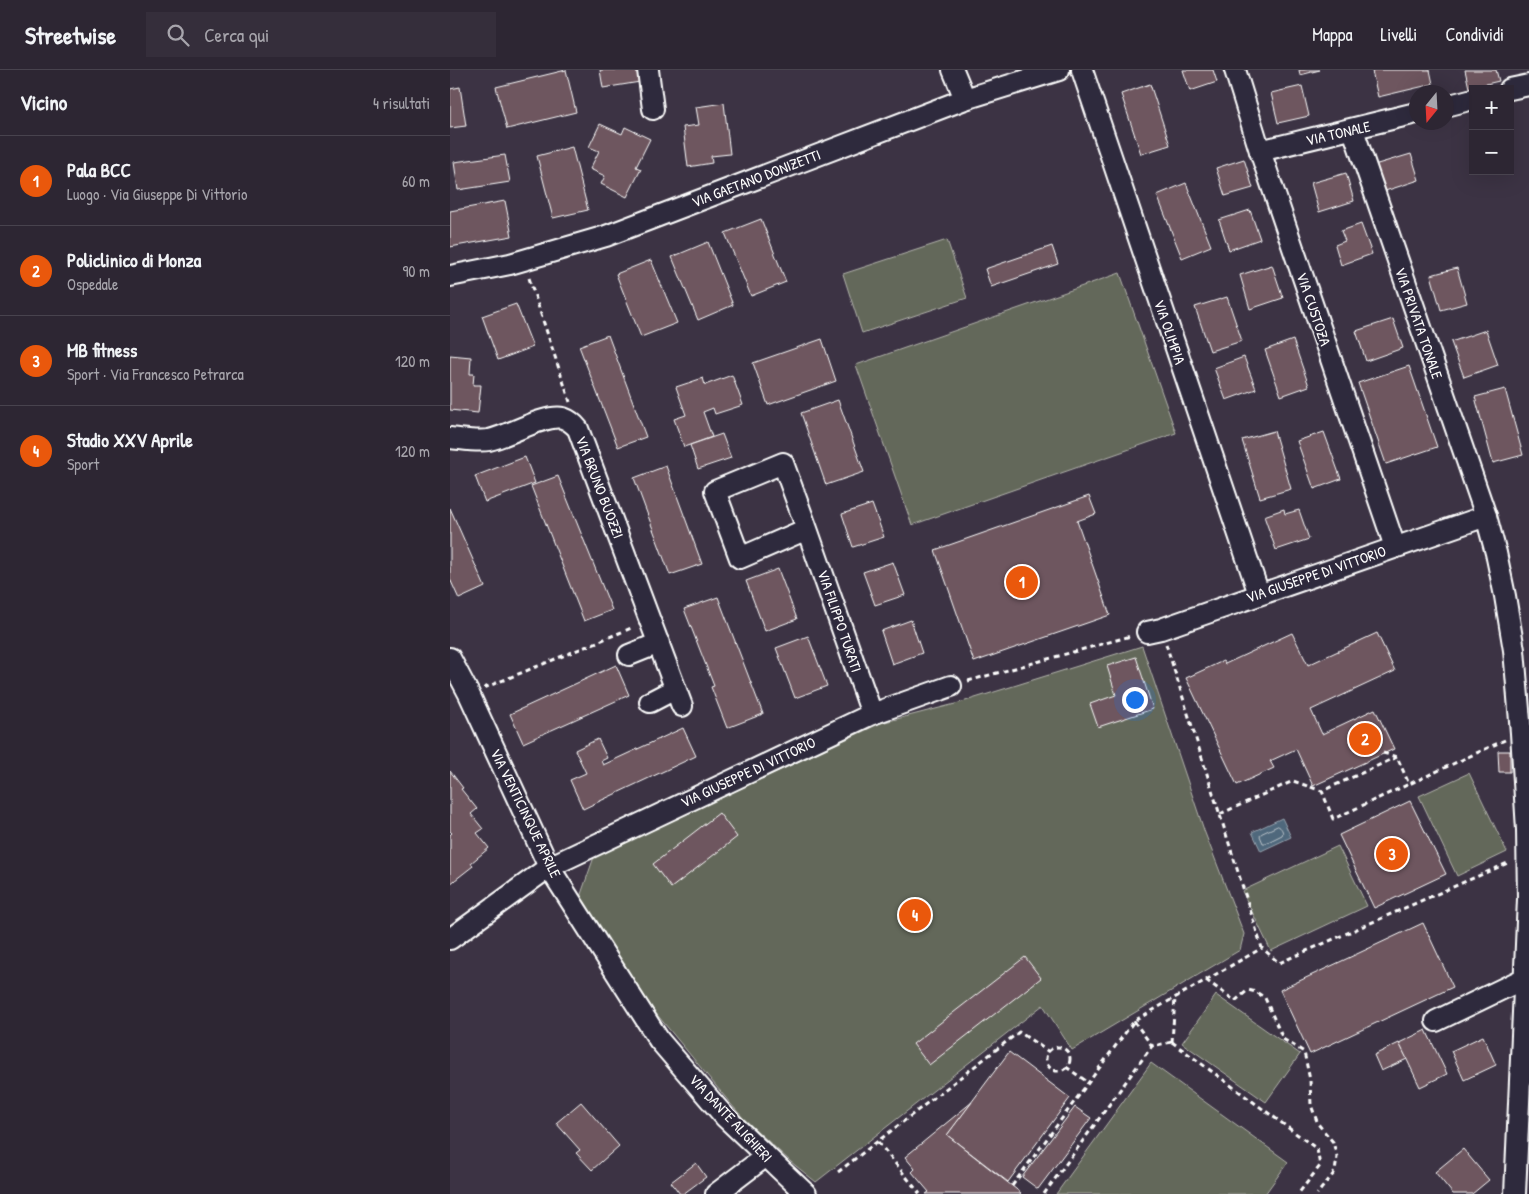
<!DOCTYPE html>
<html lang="it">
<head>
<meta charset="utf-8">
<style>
  :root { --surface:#2d2633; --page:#352e3b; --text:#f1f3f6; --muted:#a7a5ac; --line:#48434e; --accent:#ea580c }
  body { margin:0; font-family:"Patrick Hand",sans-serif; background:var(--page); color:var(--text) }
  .controls { position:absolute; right:15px; top:15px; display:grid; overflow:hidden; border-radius:0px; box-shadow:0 5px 20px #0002 }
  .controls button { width:45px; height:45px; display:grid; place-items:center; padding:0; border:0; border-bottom:1px solid var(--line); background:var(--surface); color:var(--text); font:25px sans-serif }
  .compass { position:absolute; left:959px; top:15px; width:45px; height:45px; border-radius:50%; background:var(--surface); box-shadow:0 5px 20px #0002; rotate:198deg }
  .you { position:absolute; left:684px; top:629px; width:18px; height:18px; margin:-12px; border:4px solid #fff; border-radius:50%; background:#1a73e8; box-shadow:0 0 0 8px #1a73e833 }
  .badge { display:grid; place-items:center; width:32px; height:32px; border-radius:50%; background:var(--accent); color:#fff; font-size:16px; font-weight:700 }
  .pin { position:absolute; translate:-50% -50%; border:2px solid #fff; box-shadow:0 1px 5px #0006 }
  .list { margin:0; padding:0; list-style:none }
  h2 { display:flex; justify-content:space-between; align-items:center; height:65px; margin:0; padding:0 20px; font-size:21px }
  h2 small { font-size:16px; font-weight:400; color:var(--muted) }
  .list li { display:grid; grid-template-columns:32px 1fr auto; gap:15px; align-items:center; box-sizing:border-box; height:90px; padding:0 20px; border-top:1px solid var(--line) }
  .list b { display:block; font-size:19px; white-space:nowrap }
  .list p { margin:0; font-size:16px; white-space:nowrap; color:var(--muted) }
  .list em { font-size:16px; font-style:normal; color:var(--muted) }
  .icon { flex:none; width:28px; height:28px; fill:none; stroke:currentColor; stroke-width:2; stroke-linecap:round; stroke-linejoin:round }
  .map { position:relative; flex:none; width:1079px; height:1124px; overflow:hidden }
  header { display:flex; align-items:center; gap:30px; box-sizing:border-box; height:70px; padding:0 25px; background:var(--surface); border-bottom:1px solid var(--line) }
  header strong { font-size:24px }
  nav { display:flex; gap:28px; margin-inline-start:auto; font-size:18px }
  .search { width:350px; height:45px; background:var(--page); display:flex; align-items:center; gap:12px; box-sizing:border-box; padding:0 18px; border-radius:0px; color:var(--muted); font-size:19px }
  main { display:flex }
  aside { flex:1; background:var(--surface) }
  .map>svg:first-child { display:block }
  .green { fill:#64685a; stroke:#b2b4ac }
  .water { fill:#50687b; stroke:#96a4b0 }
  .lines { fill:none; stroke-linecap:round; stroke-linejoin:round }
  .shore { stroke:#b9c3ca; stroke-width:1 }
  .building { fill:#6e575f; stroke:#fff }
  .minor-casing { stroke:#fff; stroke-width:24 }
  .path { stroke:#fff; stroke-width:3; stroke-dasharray:5 4; stroke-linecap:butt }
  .minor { stroke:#2f2a3d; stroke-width:20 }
  .labels { text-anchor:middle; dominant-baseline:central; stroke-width:4.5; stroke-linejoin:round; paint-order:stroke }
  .street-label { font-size:15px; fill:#fff; stroke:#2f2a3d }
</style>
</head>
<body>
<header>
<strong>Streetwise</strong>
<div class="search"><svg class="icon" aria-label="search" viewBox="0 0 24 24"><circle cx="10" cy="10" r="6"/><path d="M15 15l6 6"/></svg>Cerca qui</div>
<nav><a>Mappa</a><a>Livelli</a><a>Condividi</a></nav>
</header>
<main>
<aside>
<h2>Vicino<small>4 risultati</small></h2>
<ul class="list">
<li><span class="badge">1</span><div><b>Pala BCC</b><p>Luogo · Via Giuseppe Di Vittorio</p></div><em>60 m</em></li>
<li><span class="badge">2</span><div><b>Policlinico di Monza</b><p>Ospedale</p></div><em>90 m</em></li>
<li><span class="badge">3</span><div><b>MB fitness</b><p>Sport · Via Francesco Petrarca</p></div><em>120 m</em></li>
<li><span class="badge">4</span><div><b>Stadio XXV Aprile</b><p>Sport</p></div><em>120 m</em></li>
</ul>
</aside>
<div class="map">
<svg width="1079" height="1124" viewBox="0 0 1079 1124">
  <rect width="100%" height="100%" fill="#3c3344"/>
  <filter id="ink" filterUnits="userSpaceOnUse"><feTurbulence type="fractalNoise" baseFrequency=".02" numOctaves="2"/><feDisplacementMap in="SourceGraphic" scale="10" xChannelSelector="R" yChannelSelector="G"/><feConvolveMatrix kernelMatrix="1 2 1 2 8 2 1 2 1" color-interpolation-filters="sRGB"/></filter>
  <g filter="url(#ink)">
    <g class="green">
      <path d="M 497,170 L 517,228 L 412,263 L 393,204 Z"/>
      <path d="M 670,203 L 726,363 L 462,455 L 406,295 Z"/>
      <path d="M 692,576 L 755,763 L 794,864 L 790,880 L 622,980 L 593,935 L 366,1112 L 341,1092 L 293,1048 L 280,1033 L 204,941 L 130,827 L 144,787 L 431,653 L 509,633 Z"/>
      <path d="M 1019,703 L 1057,782 L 1007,806 L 969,726 Z"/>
      <path d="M 888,776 L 917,836 L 821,881 L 792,821 Z"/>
      <path d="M 766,925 L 850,984 L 816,1032 L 732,973 Z"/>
      <path d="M 701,993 L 838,1092 L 815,1124 L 606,1124 Z"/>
    </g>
    <path class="water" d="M 832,748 L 841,767 L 811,781 L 802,762 Z"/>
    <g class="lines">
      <path class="shore" d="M 828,756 C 831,757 834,762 832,765 L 816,773 L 813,773 L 810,766 L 811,764 Z"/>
    </g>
    <g class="building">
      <path d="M 116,0 L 126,42 L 57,59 L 46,17 Z"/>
      <path d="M 150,0 L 188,0 L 190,12 L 153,18 Z"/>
      <path d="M 733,0 L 763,0 L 767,12 L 740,21 Z"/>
      <path d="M 849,0 L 870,0 L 850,5 Z"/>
      <path d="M 926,0 L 980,0 L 983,14 L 928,27 L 922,1 Z"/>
      <path d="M 1015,0 L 1046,0 L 1049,11 L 1019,18 Z"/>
      <path d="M 700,14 L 720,75 L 691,84 L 671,24 Z"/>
      <path d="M 852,16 L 859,46 L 828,53 L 821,23 Z"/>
      <path d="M 10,17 L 16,56 L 0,58 L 0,19 Z"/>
      <path d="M 274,33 L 280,84 L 261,86 L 262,93 L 238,97 L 233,57 L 249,55 L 246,37 Z"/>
      <path d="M 150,54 L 172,64 L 175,57 L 200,69 L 186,97 L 191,99 L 177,127 L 151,114 L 155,106 L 140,99 L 149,81 L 139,77 Z"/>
      <path d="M 122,77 L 138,140 L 103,148 L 87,86 Z"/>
      <path d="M 961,84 L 969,110 L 932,122 L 924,95 Z"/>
      <path d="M 55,85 L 60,112 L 8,120 L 4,92 Z"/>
      <path d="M 794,89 L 803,118 L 775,126 L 766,98 Z"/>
      <path d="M 896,103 L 904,131 L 869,142 L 861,113 Z"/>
      <path d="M 736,113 L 761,176 L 732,188 L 707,125 Z"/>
      <path d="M 55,131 L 62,166 L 0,177 L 0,141 Z"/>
      <path d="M 800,140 L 810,169 L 779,180 L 769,150 Z"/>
      <path d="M 311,149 L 336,212 L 301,226 L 275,163 Z"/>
      <path d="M 911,154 L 922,184 L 891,195 L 885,175 L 895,171 L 891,161 Z"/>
      <path d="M 258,172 L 283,235 L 248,250 L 222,187 Z"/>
      <path d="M 602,176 L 608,194 L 541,217 L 535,199 Z"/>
      <path d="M 201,190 L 227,253 L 191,267 L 166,204 Z"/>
      <path d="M 822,195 L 833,228 L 800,239 L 790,205 Z"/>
      <path d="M 1007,198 L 1017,233 L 991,240 L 981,205 Z"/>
      <path d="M 777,227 L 792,271 L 760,281 L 745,237 Z"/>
      <path d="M 66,234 L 83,277 L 48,290 L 32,246 Z"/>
      <path d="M 943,249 L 953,278 L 916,291 L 906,261 Z"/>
      <path d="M 1036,260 L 1048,295 L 1014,307 L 1001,272 Z"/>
      <path d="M 158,265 L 196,367 L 168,377 L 129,276 Z"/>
      <path d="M 372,269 L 386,311 L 318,335 L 303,293 Z"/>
      <path d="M 843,270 L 859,316 L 831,326 L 815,280 Z"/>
      <path d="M 0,285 L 21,287 L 20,304 L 24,304 L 23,315 L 31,315 L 28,343 L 0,340 Z"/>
      <path d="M 794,287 L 806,319 L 776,330 L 764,298 Z"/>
      <path d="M 959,296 L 987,377 L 936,394 L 908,313 Z"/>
      <path d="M 282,305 L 293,335 L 265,344 L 263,338 L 253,342 L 262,367 L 234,377 L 224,349 L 236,345 L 226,317 L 253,308 L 255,315 Z"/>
      <path d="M 1055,319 L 1073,385 L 1043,393 L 1025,327 Z"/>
      <path d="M 388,330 L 414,402 L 376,415 L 351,343 Z"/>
      <path d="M 824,361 L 841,419 L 810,428 L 792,370 Z"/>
      <path d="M 874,362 L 891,409 L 864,419 L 847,371 Z"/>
      <path d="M 272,364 L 281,388 L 248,399 L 240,375 Z"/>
      <path d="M 75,387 L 85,413 L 35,432 L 25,406 Z"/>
      <path d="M 216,396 L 252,494 L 220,505 L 184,408 Z"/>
      <path d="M 108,406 L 162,540 L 134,551 L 81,416 Z"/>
      <path d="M 639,426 L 646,444 L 627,451 L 660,545 L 524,592 L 485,480 Z"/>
      <path d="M 422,434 L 434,467 L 403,477 L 392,444 Z"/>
      <path d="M 0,438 L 35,517 L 9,529 L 0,509 Z"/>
      <path d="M 834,439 L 835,444 L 849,440 L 859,469 L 826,480 L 814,446 Z"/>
      <path d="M 443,492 L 455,525 L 425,535 L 413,502 Z"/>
      <path d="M 328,499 L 347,549 L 315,561 L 296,511 Z"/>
      <path d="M 268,527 L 313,644 L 277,658 L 261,617 L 264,616 L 234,539 Z"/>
      <path d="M 461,550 L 472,583 L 442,594 L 431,561 Z"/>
      <path d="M 842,563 L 858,595 L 927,563 L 945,601 L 861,640 L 872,664 L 925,639 L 944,679 L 863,716 L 846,679 L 820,691 L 824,698 L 787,715 L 736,608 L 773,591 L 775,594 Z"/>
      <path d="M 358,566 L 377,616 L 345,628 L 326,578 Z"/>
      <path d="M 686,587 L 703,639 L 648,657 L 640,634 L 666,625 L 657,596 Z"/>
      <path d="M 166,595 L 179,625 L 73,673 L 60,644 Z"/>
      <path d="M 233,658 L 246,686 L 133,739 L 120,710 L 136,703 L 125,680 L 148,669 L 157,688 L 151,691 L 153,695 Z"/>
      <path d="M 1048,681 L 1060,681 L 1060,702 L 1049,702 Z"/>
      <path d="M 0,701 L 13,718 L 11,719 L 27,739 L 21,744 L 33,759 L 27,763 L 39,778 L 21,793 L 23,796 L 0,814 L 0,765 L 2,763 L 0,761 Z"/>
      <path d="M 960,731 L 996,804 L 924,838 L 889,765 Z"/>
      <path d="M 269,743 L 287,767 L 221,818 L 203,794 Z"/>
      <path d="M 973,853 L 1003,917 L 860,984 L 830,920 Z"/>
      <path d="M 575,887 L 591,908 L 479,995 L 463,974 Z"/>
      <path d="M 976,960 L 997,1004 L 970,1017 L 949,973 Z"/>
      <path d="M 1033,966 L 1046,995 L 1014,1010 L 1001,981 Z"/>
      <path d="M 949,973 L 957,989 L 931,1001 L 924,985 Z"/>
      <path d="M 559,982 L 620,1028 L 558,1112 L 497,1065 Z"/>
      <path d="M 131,1032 L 169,1076 L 142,1100 L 126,1083 L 130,1080 L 106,1053 Z"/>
      <path d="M 522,1032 L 497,1065 L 571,1123 L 570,1124 L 476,1124 L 479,1122 L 462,1102 L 465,1099 L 455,1087 Z"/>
      <path d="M 625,1037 L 641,1048 L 588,1119 L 572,1107 Z"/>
      <path d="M 1013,1079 L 1039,1110 L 1022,1124 L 1003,1124 L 985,1102 Z"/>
      <path d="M 246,1093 L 256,1107 L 233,1124 L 230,1124 L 221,1112 Z"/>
    </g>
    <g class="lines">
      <g class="minor-casing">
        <g id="minor">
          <path d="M 198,0 L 203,39"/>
          <path d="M 503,0 L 515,29"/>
          <path d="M 632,0 L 809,524"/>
          <path d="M 785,0 L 810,81 L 945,477"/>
          <path d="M 1060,19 L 1079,15"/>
          <path d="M 996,36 L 1023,29"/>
          <path d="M 903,60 L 1036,446 L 1046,483 L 1055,526 L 1064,580 L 1071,663 L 1077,760 L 1078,829 L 1065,1124"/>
          <path d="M 810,81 L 966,43"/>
          <path d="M 0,206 L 60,194 L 156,166 L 515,29 L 609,0"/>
          <path d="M 0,368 C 12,369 26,372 39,370 C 59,366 94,344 113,348 C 119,350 124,354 128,359 L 232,636"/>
          <path d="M 357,459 L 290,488 L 265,421 L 333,393 L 357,459 L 422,644"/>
          <path d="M 697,562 L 711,559 L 1036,446"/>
          <path d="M 179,585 L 209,573"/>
          <path d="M 0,588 L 19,624 L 99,797 L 209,970 L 275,1047 L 356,1124"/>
          <path d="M 200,632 L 225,619"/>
          <path d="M 0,869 L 99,797 L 422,644 L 501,616"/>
          <path d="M 986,951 L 1073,909"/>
          <path d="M 266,1124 L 316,1086"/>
        </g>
      </g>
      <g class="path">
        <path d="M 79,208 L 120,332"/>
        <path d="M 716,574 L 812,878 L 829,893 L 1060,792"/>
        <path d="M 518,611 L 681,566"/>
        <path d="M 34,618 L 184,557"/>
        <path d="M 933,683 L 947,687 L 959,714"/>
        <path d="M 947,687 L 872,721 L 883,749 L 1055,670"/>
        <path d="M 770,744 L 843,711 L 872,721"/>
        <path d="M 756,910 L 785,931 L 798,920 L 806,922 L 815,928 L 833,969 L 854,982 L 860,1010 L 861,1035 L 868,1054 L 883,1072 L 887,1087 L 885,1102 L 867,1124"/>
        <path d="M 684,951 L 702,976"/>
        <path d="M 722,972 L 867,1079 L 870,1096 L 848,1124"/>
        <path d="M 722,972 L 725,928"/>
        <circle cx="608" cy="989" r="12"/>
        <path d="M 616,997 L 639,1013"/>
        <path d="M 428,1072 L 470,1124"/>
        <path d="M 388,1102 L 569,962 L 599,982"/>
        <path d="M 562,1116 L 684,951 L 812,878"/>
        <path d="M 594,1124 L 702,976 L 722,972"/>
      </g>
      <use href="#minor" class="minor"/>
    </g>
  </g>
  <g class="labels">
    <g class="street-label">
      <text transform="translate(888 63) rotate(-13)">VIA TONALE</text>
      <text transform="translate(306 108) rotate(-21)">VIA GAETANO DONIZETTI</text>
      <text transform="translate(864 239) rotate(71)">VIA CUSTOZA</text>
      <text transform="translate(969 253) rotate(71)">VIA PRIVATA TONALE</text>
      <text transform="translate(720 262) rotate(71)">VIA OLIMPIA</text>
      <text transform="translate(150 417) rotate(69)">VIA BRUNO BUOZZI</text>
      <text transform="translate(866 504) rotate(-19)">VIA GIUSEPPE DI VITTORIO</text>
      <text transform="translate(390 551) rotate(71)">VIA FILIPPO TURATI</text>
      <text transform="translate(298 702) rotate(-25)">VIA GIUSEPPE DI VITTORIO</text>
      <text transform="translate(76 743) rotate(64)">VIA VENTICINQUE APRILE</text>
      <text transform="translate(281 1048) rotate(47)">VIA DANTE ALIGHIERI</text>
    </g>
  </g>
</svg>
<div class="controls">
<button>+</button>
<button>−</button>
</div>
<svg class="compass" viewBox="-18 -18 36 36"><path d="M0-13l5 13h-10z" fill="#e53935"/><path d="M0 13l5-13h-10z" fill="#a7a5ac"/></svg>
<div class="you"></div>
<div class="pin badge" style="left:572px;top:512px">1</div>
<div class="pin badge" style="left:915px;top:669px">2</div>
<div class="pin badge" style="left:942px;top:784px">3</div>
<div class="pin badge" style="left:465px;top:845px">4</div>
</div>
</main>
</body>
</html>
